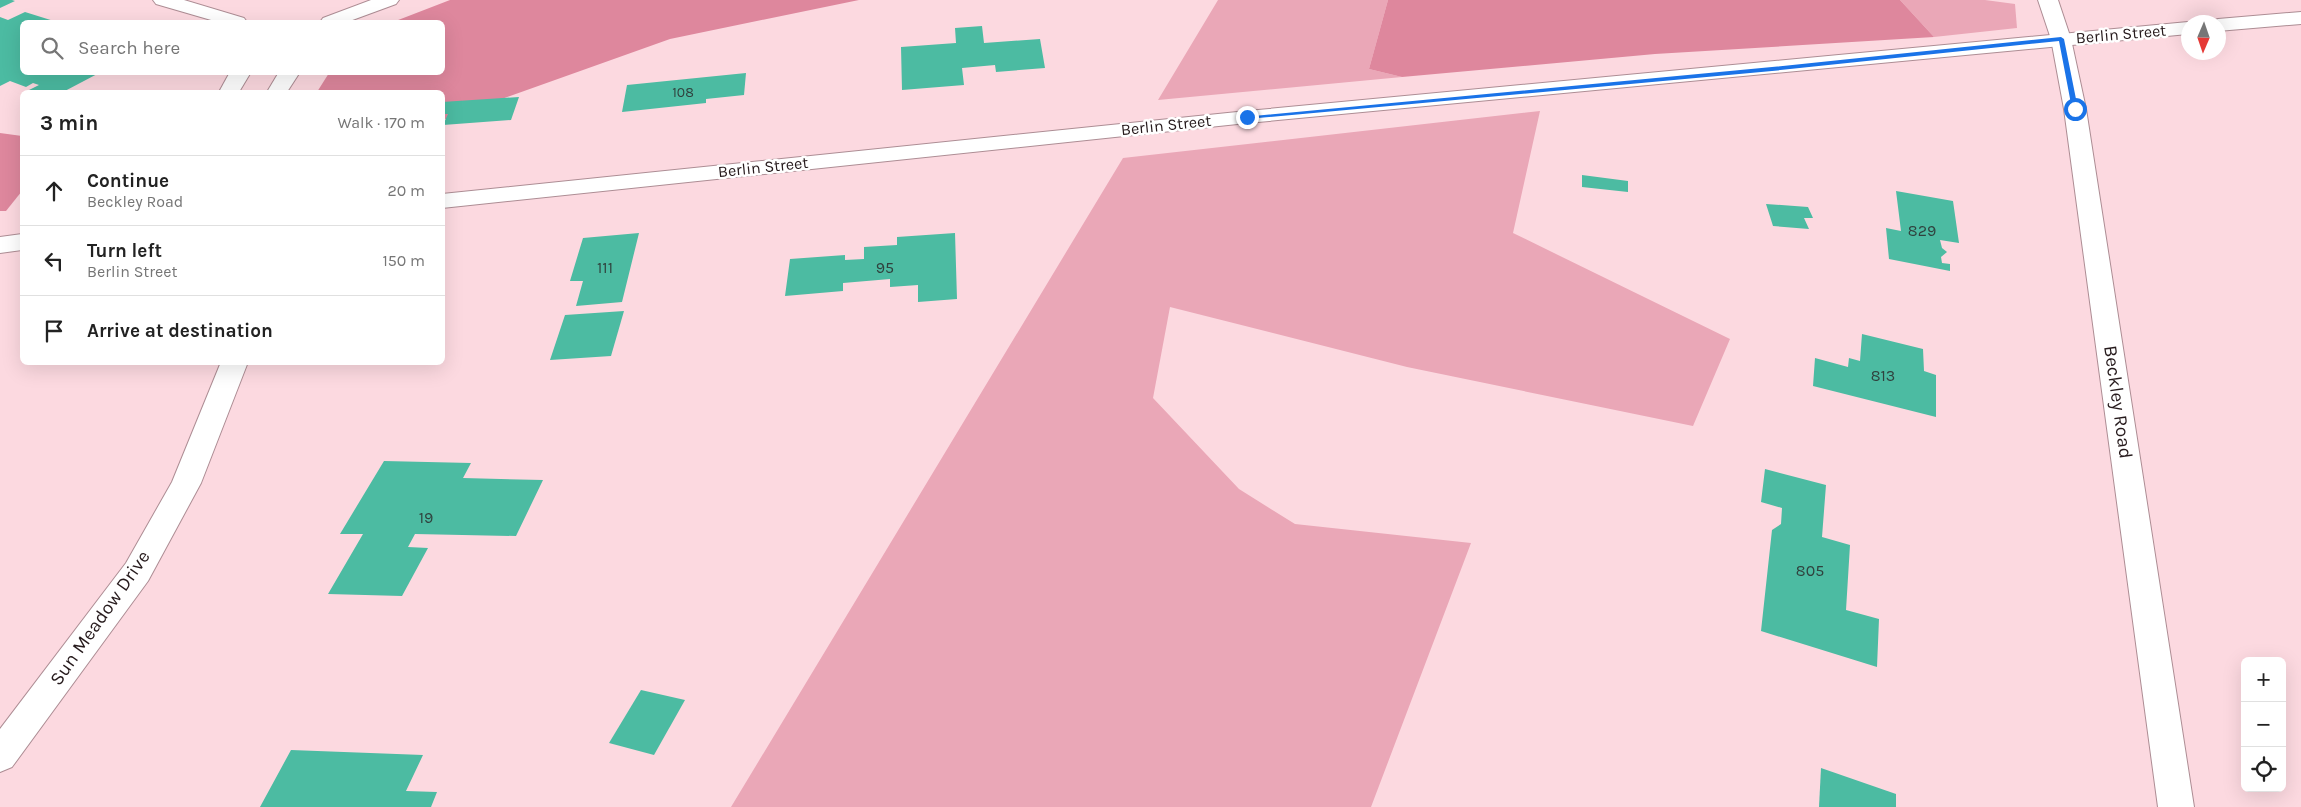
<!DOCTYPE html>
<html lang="en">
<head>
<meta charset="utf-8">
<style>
  :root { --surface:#fff; --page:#f6f6f6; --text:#222; --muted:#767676; --line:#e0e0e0 }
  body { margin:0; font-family:Karla,sans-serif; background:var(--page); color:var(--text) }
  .controls { position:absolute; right:15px; bottom:15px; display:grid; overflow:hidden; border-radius:8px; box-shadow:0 5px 20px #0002 }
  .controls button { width:45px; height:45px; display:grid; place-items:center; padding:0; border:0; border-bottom:1px solid var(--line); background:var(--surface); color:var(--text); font:25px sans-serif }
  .compass { position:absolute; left:2181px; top:15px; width:45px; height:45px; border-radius:50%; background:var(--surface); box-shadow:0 5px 20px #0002; rotate:182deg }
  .stop { position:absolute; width:15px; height:15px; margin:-11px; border:4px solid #1a73e8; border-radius:50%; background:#fff }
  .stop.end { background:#1a73e8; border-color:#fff; box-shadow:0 1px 5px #0008 }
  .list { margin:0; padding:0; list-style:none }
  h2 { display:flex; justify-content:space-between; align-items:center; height:65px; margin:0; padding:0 20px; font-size:21px }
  h2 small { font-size:16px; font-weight:400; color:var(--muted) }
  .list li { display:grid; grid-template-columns:32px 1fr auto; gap:15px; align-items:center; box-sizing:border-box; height:70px; padding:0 20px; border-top:1px solid var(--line) }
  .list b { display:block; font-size:19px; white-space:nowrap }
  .list p { margin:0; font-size:16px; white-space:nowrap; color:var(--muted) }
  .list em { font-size:16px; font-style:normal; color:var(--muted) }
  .icon { flex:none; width:28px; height:28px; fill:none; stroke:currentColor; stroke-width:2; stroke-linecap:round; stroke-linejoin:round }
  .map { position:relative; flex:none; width:2301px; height:807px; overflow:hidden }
  .search { position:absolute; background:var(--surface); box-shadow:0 5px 20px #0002; left:20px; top:20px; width:425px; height:55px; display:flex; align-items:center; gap:12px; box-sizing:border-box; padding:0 18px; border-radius:8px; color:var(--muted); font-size:19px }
  .panel { position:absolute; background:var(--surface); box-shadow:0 5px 20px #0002; left:20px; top:90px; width:425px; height:275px; border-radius:8px }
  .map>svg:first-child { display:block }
  .green { fill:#eaa7b7 }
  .forest { fill:#de879d }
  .building { fill:#4cbba2 }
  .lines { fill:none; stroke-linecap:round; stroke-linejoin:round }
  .minor-casing { stroke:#ad8d94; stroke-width:2 }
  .tertiary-casing { stroke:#ad8d94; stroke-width:2 }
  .minor { fill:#fff; fill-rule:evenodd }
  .tertiary { fill:#fff; fill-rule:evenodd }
  .route { fill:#1a73e8 }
  .labels { text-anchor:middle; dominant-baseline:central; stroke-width:5; stroke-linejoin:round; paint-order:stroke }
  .far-number-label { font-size:14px; fill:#30423e }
  .far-street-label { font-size:16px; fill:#261a1c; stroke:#fff }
  .number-label { font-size:16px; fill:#30423e }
  .street-label { font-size:19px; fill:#261a1c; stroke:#fff }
</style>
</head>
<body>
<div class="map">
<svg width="2301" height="807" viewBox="0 0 2301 807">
  <rect width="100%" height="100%" fill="#fcd9e0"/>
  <g class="green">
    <path d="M 1218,0 L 1388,0 L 1369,69 L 1402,77 L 1158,100 Z"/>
    <path d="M 1900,0 L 1985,0 L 2015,4 L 2017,28 L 1934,37 Z"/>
    <path d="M 1540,111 L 1513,233 L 1730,339 L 1693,426 L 1407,367 L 1170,307 L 1153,398 L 1239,489 L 1295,524 L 1471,543 L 1371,807 L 731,807 L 1123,158 Z"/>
  </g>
  <g class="forest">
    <path d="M 450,0 L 859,0 L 670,39 L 443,120 L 442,92 L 317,92 L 329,73 L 442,72 L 442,22 L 393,22 Z"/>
    <path d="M 1388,0 L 1900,0 L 1934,37 L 1655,54 L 1402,77 L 1369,69 Z"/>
    <path d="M 0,133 L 22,136 L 22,191 L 6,211 L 0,211 Z"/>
  </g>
  <g class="building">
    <path d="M 0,0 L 12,0 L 15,1 L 0,8 Z"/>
    <path d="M 25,12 L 57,22 L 22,22 L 22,72 L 101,72 L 63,92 L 36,92 L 29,90 L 39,85 L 33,83 L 26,87 L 10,81 L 0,86 L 0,17 L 8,20 Z"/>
    <path d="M 982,26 L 984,43 L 1040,39 L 1045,68 L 996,72 L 995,65 L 962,68 L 964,85 L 902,90 L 901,47 L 956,43 L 955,28 Z"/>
    <path d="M 746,73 L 744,95 L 706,99 L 706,103 L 622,112 L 627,85 Z"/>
    <path d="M 519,97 L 511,120 L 443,125 L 448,114 L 442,114 L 442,102 Z"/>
    <path d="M 1582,175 L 1628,181 L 1628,192 L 1582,187 Z"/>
    <path d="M 1896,191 L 1953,201 L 1959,243 L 1940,240 L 1942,248 L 1947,252 L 1941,257 L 1942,263 L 1950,264 L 1950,271 L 1889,259 L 1886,228 L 1901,231 Z"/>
    <path d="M 1766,204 L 1808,207 L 1813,218 L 1804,218 L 1809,229 L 1773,226 Z"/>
    <path d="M 639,233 L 622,302 L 576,306 L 583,281 L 570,281 L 583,238 Z"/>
    <path d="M 955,233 L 957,299 L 918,302 L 918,285 L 890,287 L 890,279 L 843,283 L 843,291 L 785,296 L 790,259 L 845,255 L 845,260 L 864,259 L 864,247 L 897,245 L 897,237 Z"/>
    <path d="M 624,311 L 611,356 L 550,360 L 565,315 Z"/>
    <path d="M 1862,334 L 1923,349 L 1924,371 L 1936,375 L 1936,417 L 1813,386 L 1815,358 L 1848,367 L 1849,358 L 1860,361 Z"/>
    <path d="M 384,461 L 471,463 L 463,478 L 543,480 L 516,536 L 415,534 L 408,547 L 428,548 L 402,596 L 328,594 L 363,534 L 340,534 Z"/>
    <path d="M 1765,469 L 1826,485 L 1822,537 L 1850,545 L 1846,610 L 1879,619 L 1877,667 L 1761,631 L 1772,530 L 1781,524 L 1782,508 L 1761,502 Z"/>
    <path d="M 641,690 L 685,700 L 654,755 L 609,743 Z"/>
    <path d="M 291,750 L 423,755 L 406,791 L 437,792 L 431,807 L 260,807 Z"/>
    <path d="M 1821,768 L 1896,794 L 1896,807 L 1819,807 Z"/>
  </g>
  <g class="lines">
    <g class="minor-casing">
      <g id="minor">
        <path d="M 153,0 L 184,0 L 244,18 L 247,22 L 218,22 L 156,4 Z"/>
        <path d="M 371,0 L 399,0 L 396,4 L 347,22 L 320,22 L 323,18 Z"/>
        <path d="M 2038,0 L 2058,0 L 2071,39 L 2086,109 L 2194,807 L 2158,807 L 2064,109 L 2051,39 Z"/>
        <path d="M 230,72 L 251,72 L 239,92 L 219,92 Z"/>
        <path d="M 279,72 L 300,72 L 287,92 L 267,92 Z"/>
        <path d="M 221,362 L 248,362 L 201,483 L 148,581 L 12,767 L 0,772 L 0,729 L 126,563 L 172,482 Z"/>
      </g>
    </g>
    <g class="tertiary-casing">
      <g id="tertiary">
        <path d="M 2301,12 L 2301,24 L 2218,31 L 2218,22 L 2210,22 L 2218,19 Z"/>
        <path d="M 2188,22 L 2188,34 L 1247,123 L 442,208 L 442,194 L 1247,111 Z"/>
        <path d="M 22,234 L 22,250 L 0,253 L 0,237 Z"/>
      </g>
    </g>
    <use href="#minor" class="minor"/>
    <use href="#tertiary" class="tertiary"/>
  </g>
  <path class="route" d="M 2061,37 L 2064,39 L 2078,109 L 2075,111 L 2072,109 L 2059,41 L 1772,71 L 1247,119 L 1243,117 L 1772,67 Z"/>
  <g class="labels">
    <g class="far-number-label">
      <text x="683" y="92">108</text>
    </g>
    <g class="far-street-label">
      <text transform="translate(2121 34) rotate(-5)">Berlin Street</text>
      <text transform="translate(1166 125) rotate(-6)">Berlin Street</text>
      <text transform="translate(763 167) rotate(-6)">Berlin Street</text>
    </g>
    <g class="number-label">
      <text x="1922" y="230">829</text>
      <text x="605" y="267">111</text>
      <text x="885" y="267">95</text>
      <text x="1883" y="375">813</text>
      <text x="426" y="517">19</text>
      <text x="1810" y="570">805</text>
    </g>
    <g class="street-label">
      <text transform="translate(2118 402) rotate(82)">Beckley Road</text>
      <text transform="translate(100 618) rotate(-55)">Sun Meadow Drive</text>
    </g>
  </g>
</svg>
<div class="controls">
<button>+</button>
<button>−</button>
<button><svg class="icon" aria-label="locate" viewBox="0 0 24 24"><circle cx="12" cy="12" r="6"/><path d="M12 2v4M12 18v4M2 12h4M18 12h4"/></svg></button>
</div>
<svg class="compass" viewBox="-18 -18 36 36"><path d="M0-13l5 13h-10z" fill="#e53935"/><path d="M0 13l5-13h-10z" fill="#767676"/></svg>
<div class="stop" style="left:2075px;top:109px"></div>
<div class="stop end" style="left:1247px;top:117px"></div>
<div class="search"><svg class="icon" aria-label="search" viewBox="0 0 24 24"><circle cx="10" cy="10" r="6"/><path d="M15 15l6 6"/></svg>Search here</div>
<section class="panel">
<h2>3 min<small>Walk · 170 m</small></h2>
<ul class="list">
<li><svg class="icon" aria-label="ahead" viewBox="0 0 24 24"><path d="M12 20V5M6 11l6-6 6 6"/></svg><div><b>Continue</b><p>Beckley Road</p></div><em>20 m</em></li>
<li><svg class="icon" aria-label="left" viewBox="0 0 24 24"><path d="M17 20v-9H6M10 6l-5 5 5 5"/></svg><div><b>Turn left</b><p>Berlin Street</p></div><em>150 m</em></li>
<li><svg class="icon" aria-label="arrive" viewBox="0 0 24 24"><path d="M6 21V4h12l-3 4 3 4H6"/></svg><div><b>Arrive at destination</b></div></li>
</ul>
</section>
</div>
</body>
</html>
